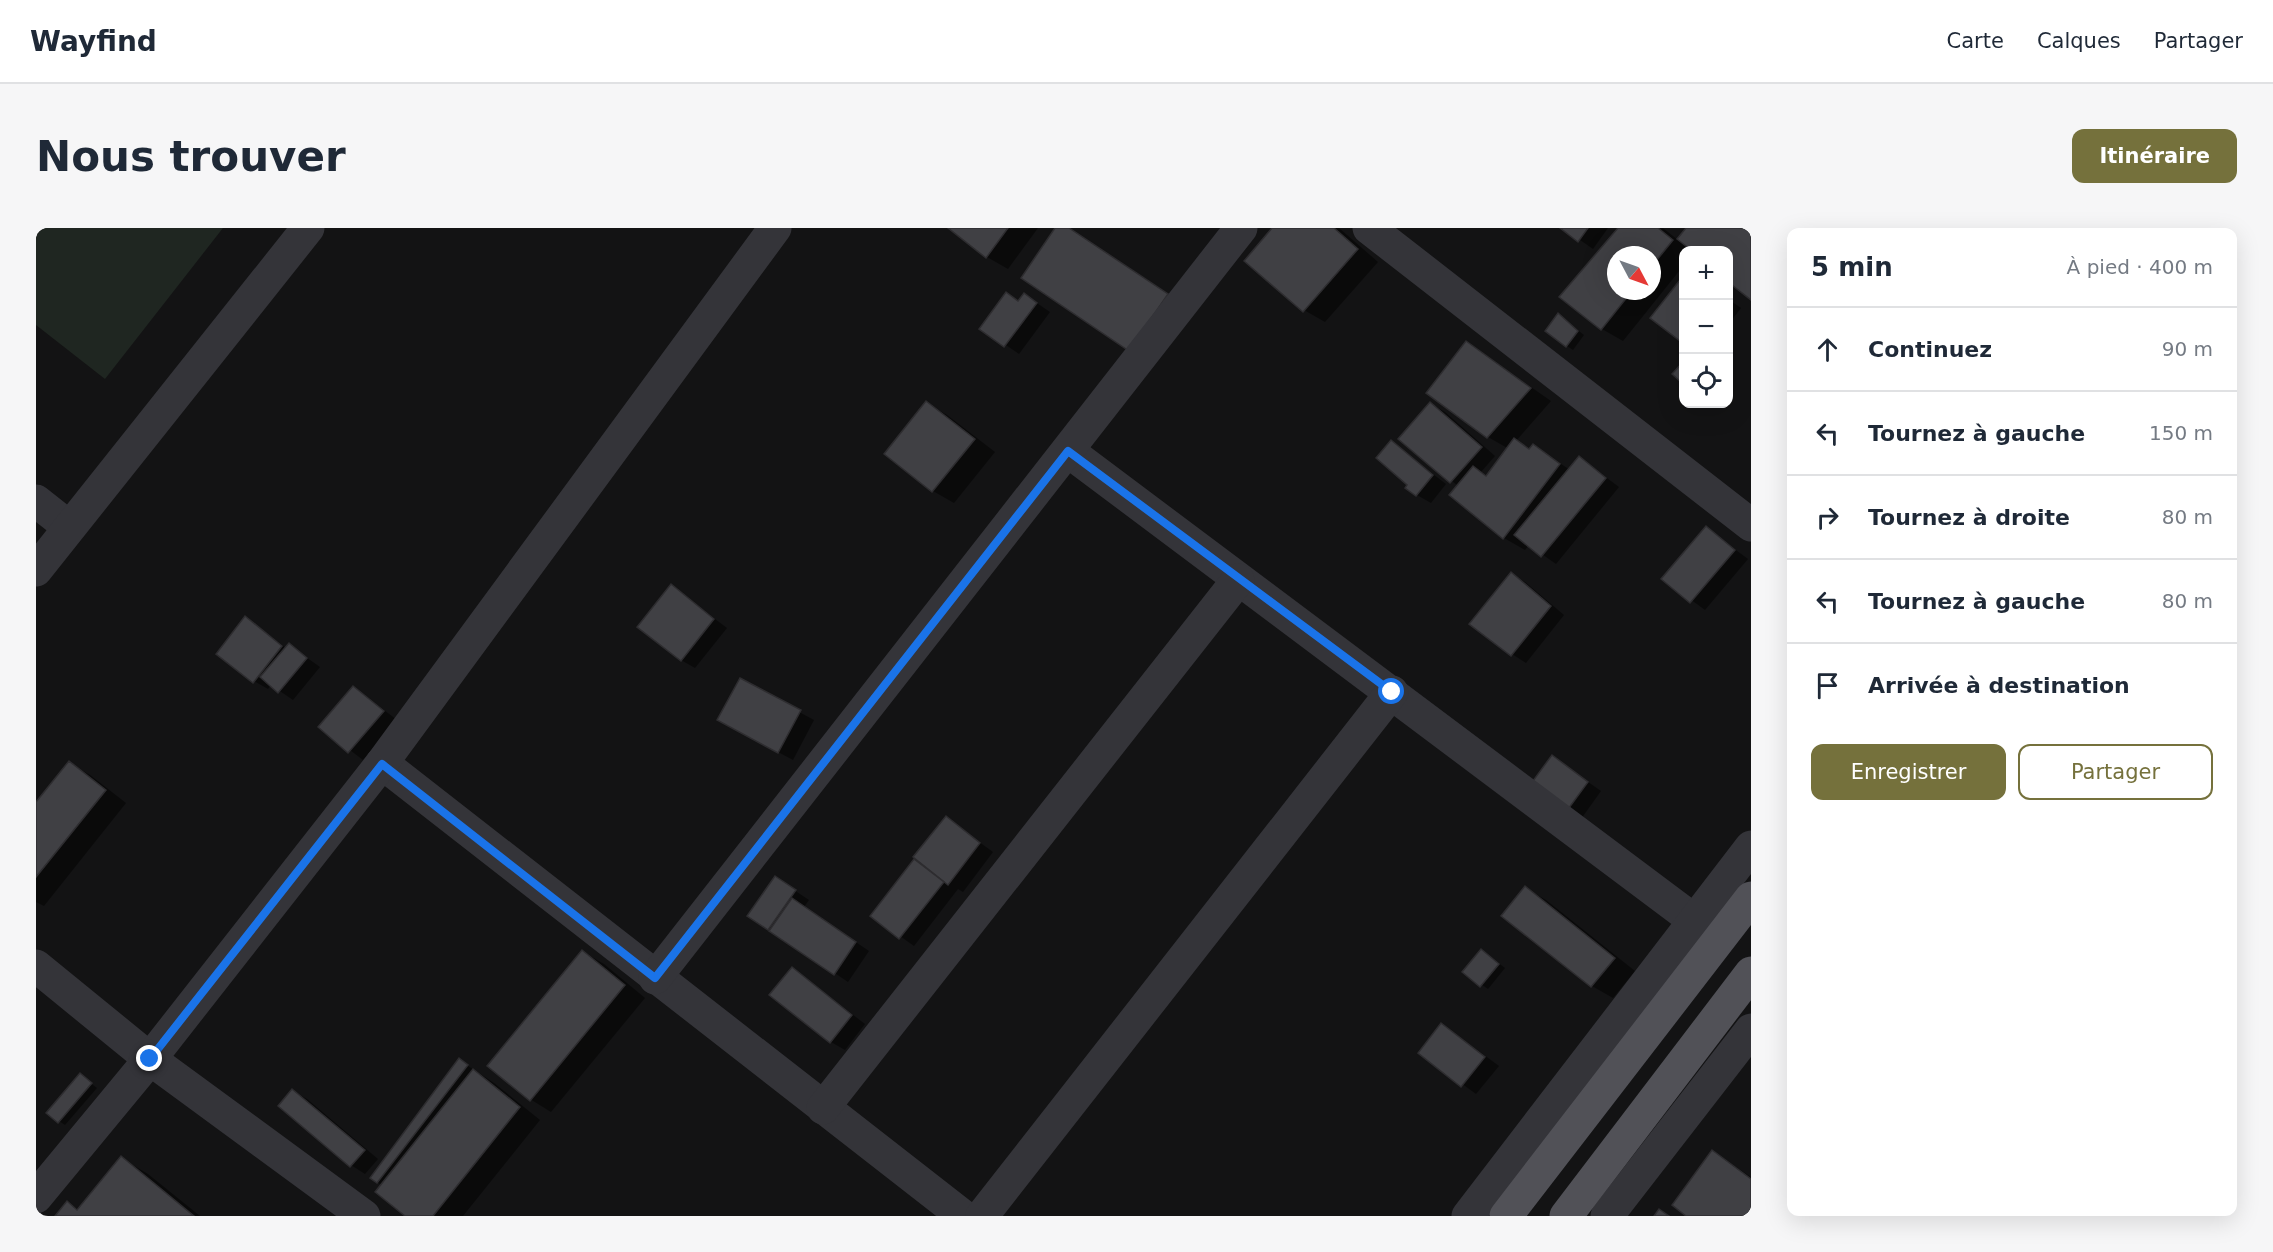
<!DOCTYPE html>
<html lang="fr">
<head>
<meta charset="utf-8">
<style>
  :root { --surface:#fff; --page:#f6f6f7; --text:#1f2937; --muted:#747a83; --line:#e0e1e3; --accent:#75713c }
  body { margin:0; font-family:"DejaVu Sans",sans-serif; background:var(--page); color:var(--text) }
  .controls { position:absolute; right:18px; top:18px; display:grid; overflow:hidden; border-radius:12px; box-shadow:0 6px 24px #0002 }
  .controls button { width:54px; height:54px; display:grid; place-items:center; padding:0; border:0; border-bottom:2px solid var(--line); background:var(--surface); color:var(--text); font:30px sans-serif }
  .compass { position:absolute; left:1571px; top:18px; width:54px; height:54px; border-radius:50%; background:var(--surface); box-shadow:0 6px 24px #0002; rotate:131deg }
  .stop { position:absolute; width:18px; height:18px; margin:-14px; border:4px solid #1a73e8; border-radius:50%; background:#fff }
  .stop.end { background:#1a73e8; border-color:#fff; box-shadow:0 2px 6px #0008 }
  .list { margin:0; padding:0; list-style:none }
  h2 { display:flex; justify-content:space-between; align-items:center; height:78px; margin:0; padding:0 24px; font-size:26px }
  h2 small { font-size:20px; font-weight:400; color:var(--muted) }
  .list li { display:grid; grid-template-columns:39px 1fr auto; gap:18px; align-items:center; box-sizing:border-box; height:84px; padding:0 24px; border-top:2px solid var(--line) }
  .list b { display:block; font-size:22px; white-space:nowrap }
  .list em { font-size:20px; font-style:normal; color:var(--muted) }
  .actions { display:flex; gap:12px; padding:18px 24px }
  .actions a { flex:1; padding:14px 0; border:2px solid var(--accent); border-radius:12px; text-align:center; font-size:21px; color:var(--accent) }
  .actions .main { background:var(--accent); color:#fff }
  .icon { flex:none; width:33px; height:33px; fill:none; stroke:currentColor; stroke-width:2; stroke-linecap:round; stroke-linejoin:round }
  .map { position:relative; flex:none; width:1715px; height:988px; overflow:hidden; border-radius:12px }
  header { display:flex; align-items:center; gap:36px; box-sizing:border-box; height:84px; padding:0 30px; background:var(--surface); border-bottom:2px solid var(--line) }
  header strong { font-size:28px }
  nav { display:flex; gap:33px; margin-inline-start:auto; font-size:21px }
  .intro { display:flex; align-items:center; justify-content:space-between; box-sizing:border-box; height:144px; padding:0 36px }
  h1 { margin:0; font-size:42px }
  .button { padding:15px 27px; border-radius:12px; background:var(--accent); color:#fff; font-size:21px; font-weight:700 }
  main { display:flex; gap:36px; padding:0 36px }
  aside { flex:1; background:var(--surface); border-radius:12px; box-shadow:0 6px 24px #0002 }
  .map>svg:first-child { display:block }
  .green { fill:#1f2621 }
  .shadow { fill:#0007; fill-rule:evenodd }
  .building { fill:#404044; stroke:#2e2d30; stroke-width:1.5 }
  .lines { fill:none; stroke-linecap:round; stroke-linejoin:round }
  .minor { stroke:#343439; stroke-width:33 }
  .major { stroke:#515157; stroke-width:33 }
  .route { stroke:#1a73e8; stroke-width:8 }
</style>
</head>
<body>
<header>
<strong>Wayfind</strong>
<nav><a>Carte</a><a>Calques</a><a>Partager</a></nav>
</header>
<div class="intro"><h1>Nous trouver</h1><a class="button">Itinéraire</a></div>
<main>
<div class="map">
<svg width="1715" height="988" viewBox="0 0 1715 988">
  <rect width="100%" height="100%" fill="#131314"/>
  <path class="green" d="M 0,0 L 187,0 L 69,151 L 0,97 Z"/>
  <g class="shadow">
    <path d="M 914,0 L 1002,0 L 972,41 L 951,29 Z"/>
    <path d="M 1021,0 L 1032,0 L 1045,8 L 1152,79 L 1094,121 Z"/>
    <path d="M 1238,0 L 1303,0 L 1342,34 L 1289,94 L 1268,82 Z"/>
    <path d="M 1527,0 L 1572,0 L 1557,21 Z"/>
    <path d="M 1584,0 L 1627,0 L 1642,12 L 1652,0 L 1715,0 L 1715,71 L 1692,22 L 1648,22 L 1648,37 L 1587,113 L 1566,101 ZM 1580,27 L 1616,27 L 1616,63 L 1580,63 Z"/>
    <path d="M 970,66 L 984,74 L 989,67 L 1014,84 L 983,126 L 945,100 Z"/>
    <path d="M 1692,71 L 1705,80 L 1692,97 Z"/>
    <path d="M 1522,87 L 1548,107 L 1537,122 L 1531,118 Z"/>
    <path d="M 1431,115 L 1515,173 L 1480,213 L 1494,221 L 1497,217 L 1534,242 L 1544,230 L 1583,259 L 1520,336 L 1493,317 L 1489,322 L 1468,310 L 1415,267 L 1422,258 L 1365,210 L 1395,176 L 1409,184 L 1459,228 L 1445,244 L 1452,248 L 1473,221 L 1452,209 Z"/>
    <path d="M 890,175 L 911,187 L 959,224 L 918,275 L 897,263 L 850,226 Z"/>
    <path d="M 1355,214 L 1410,256 L 1395,275 L 1381,267 Z"/>
    <path d="M 1670,300 L 1712,331 L 1669,382 L 1627,351 Z"/>
    <path d="M 1475,346 L 1489,354 L 1528,387 L 1490,435 L 1476,426 Z"/>
    <path d="M 635,358 L 691,400 L 659,440 L 645,432 Z"/>
    <path d="M 209,390 L 250,420 L 253,417 L 284,439 L 257,472 L 235,457 L 232,461 L 218,453 Z"/>
    <path d="M 704,452 L 778,492 L 757,532 L 697,500 Z"/>
    <path d="M 318,459 L 361,492 L 327,532 L 284,499 Z"/>
    <path d="M 1516,529 L 1565,563 L 1545,591 L 1530,582 Z"/>
    <path d="M 33,535 L 54,547 L 90,575 L 8,678 L 0,674 L 0,577 Z"/>
    <path d="M 910,590 L 957,624 L 927,664 L 922,661 L 878,718 L 836,688 Z"/>
    <path d="M 740,650 L 773,672 L 768,679 L 833,723 L 812,754 L 713,687 Z"/>
    <path d="M 1489,660 L 1510,672 L 1599,743 L 1577,770 L 1556,758 L 1467,688 Z"/>
    <path d="M 547,724 L 568,736 L 609,770 L 515,884 L 494,871 Z"/>
    <path d="M 1452,727 L 1469,740 L 1452,761 L 1428,744 Z"/>
    <path d="M 757,741 L 829,796 L 809,822 L 795,814 Z"/>
    <path d="M 1406,796 L 1463,838 L 1440,866 L 1384,825 Z"/>
    <path d="M 423,832 L 458,855 L 504,892 L 427,988 L 371,988 L 342,954 L 358,922 L 356,920 Z"/>
    <path d="M 44,847 L 61,860 L 29,897 L 23,893 Z"/>
    <path d="M 257,863 L 271,871 L 342,931 L 329,946 L 315,937 Z"/>
    <path d="M 1677,924 L 1715,949 L 1715,988 L 1653,988 Z"/>
    <path d="M 85,930 L 112,946 L 164,988 L 21,988 L 32,975 L 43,982 Z"/>
  </g>
  <g class="building">
    <path d="M 912,0 L 972,0 L 950,30 Z"/>
    <path d="M 1019,0 L 1033,0 L 1132,66 L 1093,123 L 985,50 Z"/>
    <path d="M 1236,0 L 1298,0 L 1322,21 L 1267,84 L 1208,33 Z"/>
    <path d="M 1524,0 L 1552,0 L 1542,14 Z"/>
    <path d="M 1582,0 L 1622,0 L 1637,12 L 1616,38 L 1616,27 L 1580,27 L 1580,63 L 1596,63 L 1565,102 L 1523,69 Z"/>
    <path d="M 1650,0 L 1715,0 L 1715,72 L 1692,54 L 1692,22 L 1655,22 L 1641,11 Z"/>
    <path d="M 1648,47 L 1648,116 L 1614,90 Z"/>
    <path d="M 970,64 L 982,73 L 988,65 L 1001,75 L 968,119 L 943,101 Z"/>
    <path d="M 1522,85 L 1542,103 L 1530,119 L 1509,103 Z"/>
    <path d="M 1430,113 L 1495,160 L 1451,210 L 1390,165 Z"/>
    <path d="M 1648,133 L 1648,153 L 1646,155 L 1636,146 Z"/>
    <path d="M 890,173 L 939,211 L 896,264 L 848,226 Z"/>
    <path d="M 1394,174 L 1446,219 L 1414,255 L 1362,211 Z"/>
    <path d="M 1478,210 L 1493,221 L 1497,216 L 1524,236 L 1467,311 L 1413,267 L 1437,238 L 1450,248 Z"/>
    <path d="M 1355,212 L 1397,247 L 1380,268 L 1369,260 L 1371,257 L 1340,230 Z"/>
    <path d="M 1543,228 L 1570,250 L 1505,329 L 1478,307 Z"/>
    <path d="M 1670,298 L 1699,322 L 1654,375 L 1625,351 Z"/>
    <path d="M 1475,344 L 1515,378 L 1475,428 L 1433,396 Z"/>
    <path d="M 635,356 L 678,391 L 645,433 L 601,399 Z"/>
    <path d="M 209,388 L 246,418 L 217,455 L 180,426 Z"/>
    <path d="M 253,415 L 271,430 L 242,465 L 224,449 Z"/>
    <path d="M 704,450 L 765,482 L 742,525 L 681,492 Z"/>
    <path d="M 317,458 L 348,483 L 312,525 L 282,499 Z"/>
    <path d="M 1516,527 L 1552,554 L 1530,584 L 1494,557 Z"/>
    <path d="M 33,533 L 70,562 L 0,649 L 0,574 Z"/>
    <path d="M 910,588 L 944,615 L 912,657 L 877,629 Z"/>
    <path d="M 878,631 L 908,654 L 863,711 L 834,688 Z"/>
    <path d="M 739,648 L 760,662 L 732,702 L 711,688 Z"/>
    <path d="M 1489,658 L 1579,730 L 1555,759 L 1465,688 Z"/>
    <path d="M 756,670 L 820,714 L 798,747 L 733,703 Z"/>
    <path d="M 1445,721 L 1463,736 L 1444,759 L 1426,744 Z"/>
    <path d="M 546,722 L 589,757 L 494,873 L 451,838 Z"/>
    <path d="M 756,739 L 816,787 L 794,815 L 733,767 Z"/>
    <path d="M 1405,795 L 1449,829 L 1425,859 L 1382,825 Z"/>
    <path d="M 423,830 L 432,837 L 341,955 L 334,950 Z"/>
    <path d="M 437,841 L 484,879 L 397,988 L 369,988 L 339,964 Z"/>
    <path d="M 44,845 L 56,855 L 22,895 L 10,885 Z"/>
    <path d="M 256,861 L 329,922 L 314,939 L 242,878 Z"/>
    <path d="M 1676,922 L 1715,951 L 1715,988 L 1650,988 L 1636,977 Z"/>
    <path d="M 85,928 L 158,988 L 19,988 L 31,973 L 41,982 Z"/>
    <path d="M 1623,981 L 1633,988 L 1618,988 Z"/>
  </g>
  <g class="lines">
    <g class="minor">
      <path d="M 1333,0 L 1715,297"/>
      <path d="M 1032,223 L 1659,693"/>
      <path d="M 0,273 L 33,299"/>
      <path d="M 0,342 L 272,0"/>
      <path d="M 346,535 L 927,988"/>
      <path d="M 0,738 L 114,831 L 328,988"/>
      <path d="M 619,750 L 1205,0"/>
      <path d="M 787,880 L 1202,352"/>
      <path d="M 0,969 L 114,831 L 346,535 L 739,0"/>
      <path d="M 946,988 L 1356,464"/>
      <path d="M 1432,988 L 1715,619"/>
      <path d="M 1571,988 L 1715,802"/>
    </g>
    <g class="major">
      <path d="M 1470,988 L 1715,670"/>
      <path d="M 1530,988 L 1715,745"/>
    </g>
  </g>
  <g class="lines">
    <path class="route" d="M 114,831 L 346,536 L 619,750 L 1032,223 L 1356,464"/>
  </g>
</svg>
<div class="controls">
<button>+</button>
<button>−</button>
<button><svg class="icon" aria-label="locate" viewBox="0 0 24 24"><circle cx="12" cy="12" r="6"/><path d="M12 2v4M12 18v4M2 12h4M18 12h4"/></svg></button>
</div>
<svg class="compass" viewBox="-18 -18 36 36"><path d="M0-13l5 13h-10z" fill="#e53935"/><path d="M0 13l5-13h-10z" fill="#747a83"/></svg>
<div class="stop" style="left:1356px;top:464px"></div>
<div class="stop end" style="left:114px;top:831px"></div>
</div>
<aside>
<h2>5 min<small>À pied · 400 m</small></h2>
<ul class="list">
<li><svg class="icon" aria-label="ahead" viewBox="0 0 24 24"><path d="M12 20V5M6 11l6-6 6 6"/></svg><div><b>Continuez</b></div><em>90 m</em></li>
<li><svg class="icon" aria-label="left" viewBox="0 0 24 24"><path d="M17 20v-9H6M10 6l-5 5 5 5"/></svg><div><b>Tournez à gauche</b></div><em>150 m</em></li>
<li><svg class="icon" aria-label="right" viewBox="0 0 24 24"><path d="M7 20v-9h11M14 6l5 5-5 5"/></svg><div><b>Tournez à droite</b></div><em>80 m</em></li>
<li><svg class="icon" aria-label="left" viewBox="0 0 24 24"><path d="M17 20v-9H6M10 6l-5 5 5 5"/></svg><div><b>Tournez à gauche</b></div><em>80 m</em></li>
<li><svg class="icon" aria-label="arrive" viewBox="0 0 24 24"><path d="M6 21V4h12l-3 4 3 4H6"/></svg><div><b>Arrivée à destination</b></div></li>
</ul>
<div class="actions"><a class="main">Enregistrer</a><a>Partager</a></div>
</aside>
</main>
</body>
</html>
